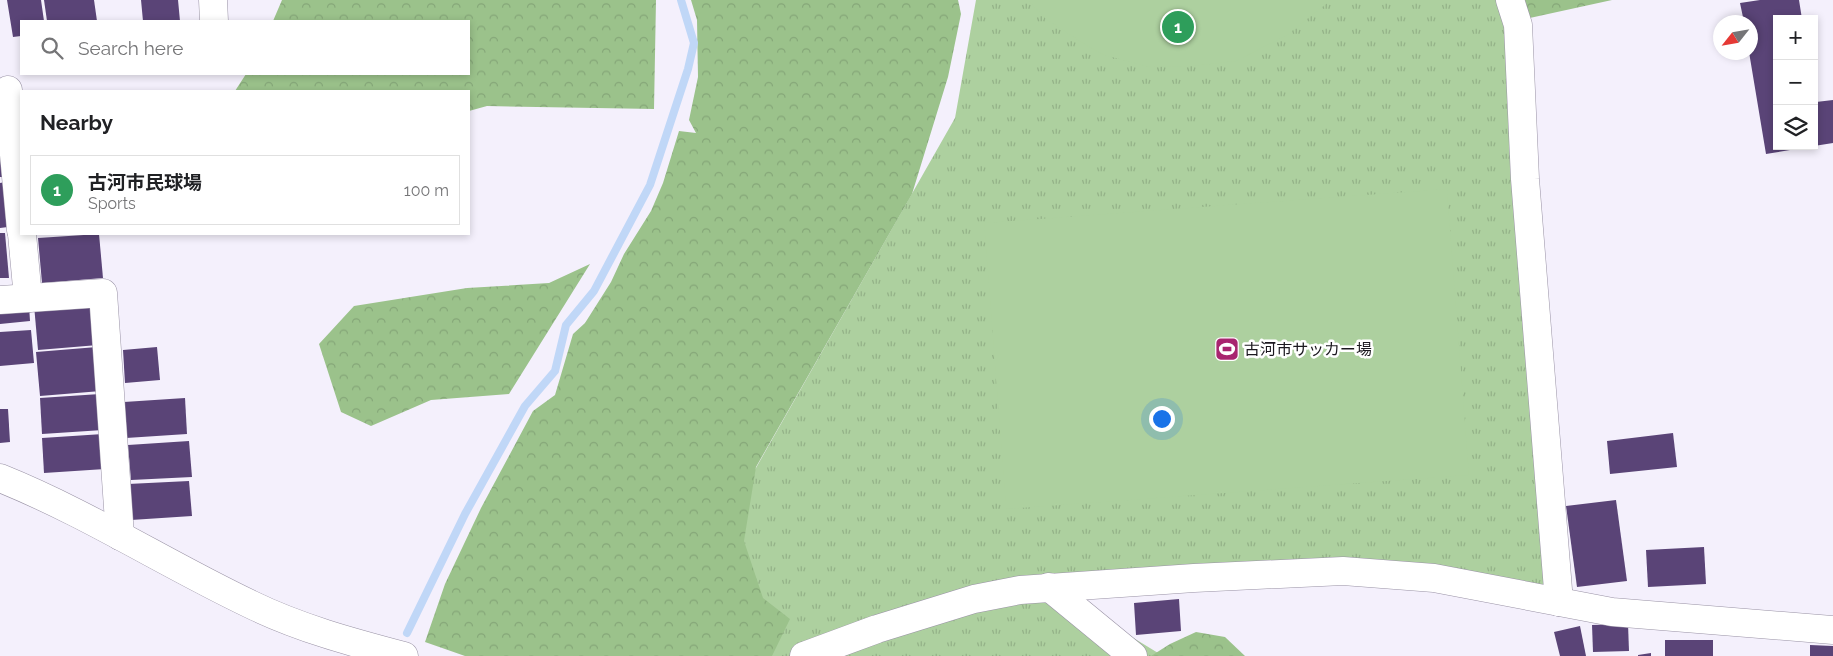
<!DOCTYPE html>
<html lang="en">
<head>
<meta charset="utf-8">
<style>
  :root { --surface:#fff; --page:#f2f2f2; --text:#202124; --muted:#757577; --line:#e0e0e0; --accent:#d93025 }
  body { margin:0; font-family:Raleway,"Noto Sans JP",sans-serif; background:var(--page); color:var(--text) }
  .controls { position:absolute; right:15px; top:15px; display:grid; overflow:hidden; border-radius:0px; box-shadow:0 2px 8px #0003 }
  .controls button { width:45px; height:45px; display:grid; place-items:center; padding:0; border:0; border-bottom:1px solid var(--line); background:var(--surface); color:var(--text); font:25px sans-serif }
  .compass { position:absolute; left:1713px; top:15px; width:45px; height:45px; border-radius:50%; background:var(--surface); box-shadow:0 2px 8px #0003; rotate:239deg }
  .you { position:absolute; left:1161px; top:418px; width:18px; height:18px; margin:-12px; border:4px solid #fff; border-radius:50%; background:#1a73e8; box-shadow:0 0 0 8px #1a73e833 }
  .badge { display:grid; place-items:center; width:32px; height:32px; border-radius:50%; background:var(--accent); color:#fff; font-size:16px; font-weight:700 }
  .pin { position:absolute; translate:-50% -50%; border:2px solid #fff; box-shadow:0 1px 5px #0006 }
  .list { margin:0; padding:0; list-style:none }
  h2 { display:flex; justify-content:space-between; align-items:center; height:65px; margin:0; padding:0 20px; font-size:21px }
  h2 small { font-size:16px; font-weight:400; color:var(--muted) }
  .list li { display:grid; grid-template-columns:32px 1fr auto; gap:15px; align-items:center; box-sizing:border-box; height:70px; margin:0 10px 10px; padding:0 10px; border:1px solid var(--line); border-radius:0px }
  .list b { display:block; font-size:19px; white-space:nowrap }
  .list p { margin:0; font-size:16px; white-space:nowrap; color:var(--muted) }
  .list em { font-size:16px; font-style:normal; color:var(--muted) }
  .icon { flex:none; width:28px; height:28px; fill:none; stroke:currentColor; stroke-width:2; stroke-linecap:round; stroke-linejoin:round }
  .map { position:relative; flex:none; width:1833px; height:656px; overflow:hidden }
  .search { position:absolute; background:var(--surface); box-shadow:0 2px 8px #0003; left:20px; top:20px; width:450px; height:55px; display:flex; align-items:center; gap:12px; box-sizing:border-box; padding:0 18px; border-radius:0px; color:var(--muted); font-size:19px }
  .panel { position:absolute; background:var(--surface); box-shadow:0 2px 8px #0003; left:20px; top:90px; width:450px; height:145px; border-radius:0px }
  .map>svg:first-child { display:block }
  .grass { fill:url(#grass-tufts) }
  .forest { fill:url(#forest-crowns) }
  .garden { fill:#add09f }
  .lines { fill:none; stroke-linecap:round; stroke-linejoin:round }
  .stream { stroke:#c0d7f7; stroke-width:8 }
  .building { fill:#5a4477 }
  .minor-casing { stroke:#9992a5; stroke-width:29 }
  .minor { stroke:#fff; stroke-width:28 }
  .labels { text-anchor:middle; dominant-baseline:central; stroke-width:5; stroke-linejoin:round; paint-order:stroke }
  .poi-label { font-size:16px; fill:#1b181f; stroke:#fff; text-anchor:start }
</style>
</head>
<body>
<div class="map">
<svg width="1833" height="656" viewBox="0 0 1833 656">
  <defs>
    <pattern id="grass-tufts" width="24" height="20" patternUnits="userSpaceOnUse" patternTransform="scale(1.25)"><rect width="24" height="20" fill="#add09f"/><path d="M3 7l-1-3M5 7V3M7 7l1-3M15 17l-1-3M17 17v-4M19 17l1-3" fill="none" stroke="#94b288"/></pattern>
    <pattern id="forest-crowns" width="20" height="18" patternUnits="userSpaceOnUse" patternTransform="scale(1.25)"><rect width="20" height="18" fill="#9bc28b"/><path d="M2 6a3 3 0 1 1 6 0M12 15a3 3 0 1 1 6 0" fill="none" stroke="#85a678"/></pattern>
  </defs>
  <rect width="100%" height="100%" fill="#f4f0fc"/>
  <path class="grass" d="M 976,0 L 1510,0 L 1559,602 L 1435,582 L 1050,587 L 1163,656 L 649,656 L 955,118 Z"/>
  <g class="forest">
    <path d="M 282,0 L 656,0 L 654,109 L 487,106 L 469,111 L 469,91 L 235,91 L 246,74 L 469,74 L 469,21 L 273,21 Z"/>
    <path d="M 691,0 L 958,0 L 961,14 L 948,77 L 912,194 L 756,467 L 744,541 L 763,598 L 790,619 L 772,656 L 465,656 L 425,642 L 445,584 L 481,508 L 533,411 L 555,395 L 573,334 L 585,323 L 611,282 L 624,254 L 651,211 L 663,183 L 679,131 L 696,133 L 689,120 L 698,77 L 697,20 Z"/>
    <path d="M 1500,0 L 1612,0 L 1507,23 Z"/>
    <path d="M 590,264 L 509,394 L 431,400 L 371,426 L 341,412 L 319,344 L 354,306 L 467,288 L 549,283 Z"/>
    <path d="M 1196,632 L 1225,637 L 1245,656 L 1151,656 L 1170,644 Z"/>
  </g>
  <g class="garden">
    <path d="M 1028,0 L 1331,0 L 1287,35 L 1236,61 L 1193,66 L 1150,67 L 1104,55 L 1086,45 L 1046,19 Z"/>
    <path d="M 1447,189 L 1469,475 L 1006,509 L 984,223 Z"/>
  </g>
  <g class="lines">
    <path class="stream" d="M 407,633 L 465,514 L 525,406 L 555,371 L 566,325 L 594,291 L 650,185 L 688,69 L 694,43 L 681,0"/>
  </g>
  <g class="building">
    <path d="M 7,0 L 41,0 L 44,21 L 21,21 L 21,36 L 13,37 Z"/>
    <path d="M 44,0 L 94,0 L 97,21 L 47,21 Z"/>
    <path d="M 141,0 L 178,0 L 180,21 L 143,21 Z"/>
    <path d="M 1760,0 L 1799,0 L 1802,19 L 1777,19 L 1777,146 L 1808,147 L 1766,154 L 1749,52 L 1750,52 L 1750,22 L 1744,22 L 1740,3 Z"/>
    <path d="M 1815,98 L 1816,102 L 1833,100 L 1833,143 L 1814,146 Z"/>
    <path d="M 0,153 L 1,153 L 3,177 L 0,177 Z"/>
    <path d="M 5,182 L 8,227 L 0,228 L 0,183 Z"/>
    <path d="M 0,233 L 5,233 L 9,278 L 0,278 Z"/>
    <path d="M 99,234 L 103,278 L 42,283 L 38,238 Z"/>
    <path d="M 95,300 L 98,345 L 38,350 L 34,305 Z"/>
    <path d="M 29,304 L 30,321 L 0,324 L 0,307 Z"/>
    <path d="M 31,330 L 34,363 L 0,366 L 0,332 Z"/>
    <path d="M 97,347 L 101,391 L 40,396 L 36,352 Z"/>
    <path d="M 157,347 L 160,380 L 125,383 L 123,350 Z"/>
    <path d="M 100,394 L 103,430 L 42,434 L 40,398 Z"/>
    <path d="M 185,398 L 187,434 L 126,438 L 124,402 Z"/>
    <path d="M 0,409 L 8,409 L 10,442 L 0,443 Z"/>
    <path d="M 1673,433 L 1677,467 L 1610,474 L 1607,441 Z"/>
    <path d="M 103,434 L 105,469 L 44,473 L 42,438 Z"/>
    <path d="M 189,441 L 192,477 L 131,480 L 128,445 Z"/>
    <path d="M 189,481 L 192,516 L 131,520 L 128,484 Z"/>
    <path d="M 1616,500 L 1627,581 L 1577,587 L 1566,506 Z"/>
    <path d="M 1704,547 L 1706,584 L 1648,587 L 1646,550 Z"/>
    <path d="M 1179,599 L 1181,631 L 1136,635 L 1134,603 Z"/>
    <path d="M 1628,624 L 1629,651 L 1593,652 L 1592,625 Z"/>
    <path d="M 1580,626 L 1586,656 L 1560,656 L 1554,632 Z"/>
    <rect x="1665" y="640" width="48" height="16"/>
    <path d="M 1810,645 L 1833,646 L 1833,656 L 1810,656 Z"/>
    <path d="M 1651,653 L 1651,656 L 1638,656 L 1638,655 Z"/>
  </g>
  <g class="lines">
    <g class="minor-casing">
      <g id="minor">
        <path d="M 213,0 L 214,21"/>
        <path d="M 1510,0 L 1518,25 L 1525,179 L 1559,602"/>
        <path d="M 8,90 L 21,230"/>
        <path d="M 22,234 L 28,298"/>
        <path d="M 0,300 L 103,293 L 120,536"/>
        <path d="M 0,478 C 87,513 166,564 250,604 C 299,628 351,642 404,656"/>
        <path d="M 1049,587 L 1133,656"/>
        <path d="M 804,656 L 877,629 L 974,599 L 1020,590 L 1194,578 L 1343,571 L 1434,578 L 1612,612 L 1833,630"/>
      </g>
    </g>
    <use href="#minor" class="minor"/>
  </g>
  <defs>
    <g id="stadium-square" transform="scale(1.25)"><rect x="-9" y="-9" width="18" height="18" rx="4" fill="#a8246f" stroke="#fff"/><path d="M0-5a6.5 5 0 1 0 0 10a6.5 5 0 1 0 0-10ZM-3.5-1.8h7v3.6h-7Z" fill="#fff"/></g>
  </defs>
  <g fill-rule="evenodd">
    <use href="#stadium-square" x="1227" y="349"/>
  </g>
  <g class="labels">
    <g class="poi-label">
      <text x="1244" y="349">古河市サッカー場</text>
    </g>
  </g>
</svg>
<div class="controls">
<button>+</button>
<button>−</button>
<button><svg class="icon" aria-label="layers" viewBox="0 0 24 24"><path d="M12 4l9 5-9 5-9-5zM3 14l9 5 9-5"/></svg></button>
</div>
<svg class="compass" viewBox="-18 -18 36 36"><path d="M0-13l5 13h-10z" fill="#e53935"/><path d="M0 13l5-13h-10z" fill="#757577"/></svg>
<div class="you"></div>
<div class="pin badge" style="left:1178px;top:27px;background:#2e9e5b">1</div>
<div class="search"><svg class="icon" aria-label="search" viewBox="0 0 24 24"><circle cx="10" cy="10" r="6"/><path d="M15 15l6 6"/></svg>Search here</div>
<section class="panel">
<h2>Nearby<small></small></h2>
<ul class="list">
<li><span class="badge" style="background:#2e9e5b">1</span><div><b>古河市民球場</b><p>Sports</p></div><em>100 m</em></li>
</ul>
</section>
</div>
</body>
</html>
